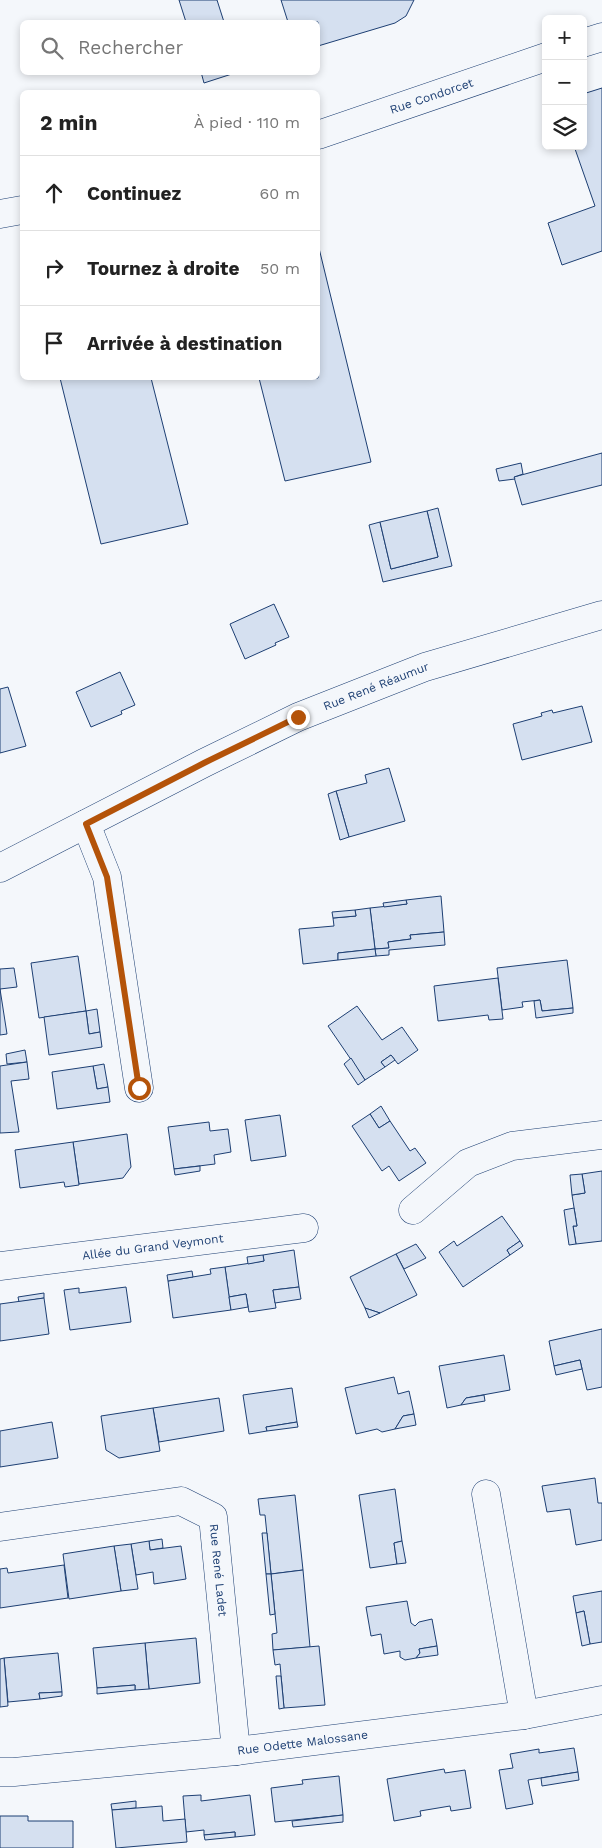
<!DOCTYPE html>
<html lang="fr">
<head>
<meta charset="utf-8">
<style>
  :root { --surface:#fff; --page:#f2f2f2; --text:#222; --muted:#767676; --line:#e0e0e0 }
  body { margin:0; font-family:"Work Sans",sans-serif; background:var(--page); color:var(--text) }
  .controls { position:absolute; right:15px; top:15px; display:grid; overflow:hidden; border-radius:8px; box-shadow:0 2px 8px #0003 }
  .controls button { width:45px; height:45px; display:grid; place-items:center; padding:0; border:0; border-bottom:1px solid var(--line); background:var(--surface); color:var(--text); font:25px sans-serif }
  .stop { position:absolute; width:15px; height:15px; margin:-11px; border:4px solid #b45309; border-radius:50%; background:#fff }
  .stop.end { background:#b45309; border-color:#fff; box-shadow:0 1px 5px #0008 }
  .list { margin:0; padding:0; list-style:none }
  h2 { display:flex; justify-content:space-between; align-items:center; height:65px; margin:0; padding:0 20px; font-size:21px }
  h2 small { font-size:16px; font-weight:400; color:var(--muted) }
  .list li { display:grid; grid-template-columns:32px 1fr auto; gap:15px; align-items:center; box-sizing:border-box; height:75px; padding:0 20px; border-top:1px solid var(--line) }
  .list b { display:block; font-size:19px; white-space:nowrap }
  .list em { font-size:16px; font-style:normal; color:var(--muted) }
  .icon { flex:none; width:28px; height:28px; fill:none; stroke:currentColor; stroke-width:2; stroke-linecap:round; stroke-linejoin:round }
  .map { position:relative; flex:none; width:602px; height:1848px; overflow:hidden }
  .search { position:absolute; background:var(--surface); box-shadow:0 2px 8px #0003; left:20px; top:20px; width:300px; height:55px; display:flex; align-items:center; gap:12px; box-sizing:border-box; padding:0 18px; border-radius:8px; color:var(--muted); font-size:19px }
  .panel { position:absolute; background:var(--surface); box-shadow:0 2px 8px #0003; left:20px; top:90px; width:300px; height:290px; border-radius:8px }
  .map>svg:first-child { display:block }
  .building { fill:#d5e0f0; stroke:#1d3f73 }
  .lines { fill:none; stroke-linecap:round; stroke-linejoin:round }
  .minor-casing { stroke:#1d3f73; stroke-width:29 }
  .minor { stroke:#f4f7fb; stroke-width:28 }
  .route { stroke:#b45309; stroke-width:6 }
  .labels { text-anchor:middle; dominant-baseline:central; stroke-width:4; stroke-linejoin:round; paint-order:stroke }
  .street-label { font-size:12px; fill:#1d3f73; stroke:#f4f7fb }
</style>
</head>
<body>
<div class="map">
<svg width="602" height="1848" viewBox="0 0 602 1848">
  <rect width="100%" height="100%" fill="#f4f7fb"/>
  <g class="building">
    <path d="M 179,0 L 217,0 L 224,22 L 186,22 Z"/>
    <path d="M 281,0 L 414,0 L 406,16 L 395,23 L 318,46 L 318,22 L 288,22 Z"/>
    <path d="M 201,72 L 238,72 L 204,83 Z"/>
    <path d="M 602,88 L 602,251 L 562,265 L 548,223 L 595,206 L 574,146 L 583,146 L 583,94 Z"/>
    <path d="M 318,244 L 371,462 L 285,481 L 259,378 L 318,378 Z"/>
    <path d="M 60,378 L 151,378 L 188,524 L 101,544 Z"/>
    <path d="M 602,453 L 602,485 L 522,505 L 514,477 Z"/>
    <path d="M 521,463 L 523,474 L 514,477 L 515,479 L 499,481 L 496,469 Z"/>
    <path d="M 438,508 L 452,566 L 383,582 L 369,525 L 380,522 L 391,569 L 438,557 L 427,511 Z"/>
    <path d="M 427,511 L 438,557 L 391,569 L 380,522 Z"/>
    <path d="M 274,604 L 289,637 L 275,643 L 276,645 L 245,659 L 230,624 Z"/>
    <path d="M 120,672 L 135,705 L 121,711 L 122,714 L 91,727 L 76,692 Z"/>
    <path d="M 8,687 L 26,746 L 0,753 L 0,689 Z"/>
    <path d="M 582,706 L 592,742 L 522,760 L 513,724 L 542,716 L 541,713 L 552,710 L 553,713 Z"/>
    <path d="M 389,768 L 405,821 L 349,837 L 336,791 L 367,783 L 365,775 Z"/>
    <path d="M 336,791 L 349,837 L 340,840 L 328,794 Z"/>
    <path d="M 441,896 L 444,932 L 410,935 L 411,939 L 388,942 L 389,948 L 375,949 L 370,908 L 407,904 L 406,900 Z"/>
    <path d="M 406,900 L 407,904 L 384,907 L 383,903 Z"/>
    <path d="M 370,908 L 375,949 L 338,953 L 338,960 L 303,964 L 299,929 L 334,926 L 333,918 L 356,916 L 355,910 Z"/>
    <path d="M 355,910 L 356,916 L 333,918 L 332,912 Z"/>
    <path d="M 444,932 L 445,945 L 389,950 L 389,955 L 376,956 L 375,949 L 389,948 L 388,942 L 411,939 L 410,935 Z"/>
    <path d="M 375,949 L 376,956 L 338,960 L 338,953 Z"/>
    <path d="M 78,956 L 86,1011 L 39,1018 L 31,963 Z"/>
    <path d="M 567,960 L 573,1008 L 542,1011 L 540,1000 L 522,1002 L 523,1007 L 502,1010 L 497,968 Z"/>
    <path d="M 14,968 L 17,987 L 0,989 L 0,969 Z"/>
    <path d="M 498,978 L 503,1019 L 489,1020 L 488,1015 L 438,1021 L 434,986 Z"/>
    <path d="M 0,989 L 7,1034 L 0,1035 Z"/>
    <path d="M 540,1000 L 542,1011 L 573,1008 L 573,1013 L 536,1018 L 534,1001 Z"/>
    <path d="M 357,1006 L 382,1040 L 402,1027 L 418,1050 L 398,1064 L 391,1055 L 381,1062 L 385,1067 L 365,1080 L 328,1026 Z"/>
    <path d="M 97,1009 L 100,1032 L 89,1034 L 86,1011 Z"/>
    <path d="M 86,1011 L 89,1034 L 100,1032 L 102,1047 L 49,1055 L 44,1017 Z"/>
    <path d="M 25,1050 L 27,1062 L 7,1064 L 6,1054 Z"/>
    <path d="M 391,1055 L 395,1060 L 385,1067 L 381,1062 Z"/>
    <path d="M 351,1058 L 365,1080 L 358,1085 L 344,1064 Z"/>
    <path d="M 27,1062 L 29,1079 L 11,1081 L 19,1132 L 0,1133 L 0,1066 Z"/>
    <path d="M 104,1064 L 108,1087 L 97,1089 L 93,1066 Z"/>
    <path d="M 93,1066 L 97,1089 L 108,1087 L 110,1102 L 57,1109 L 52,1072 Z"/>
    <path d="M 381,1106 L 390,1121 L 379,1128 L 370,1114 Z"/>
    <path d="M 370,1114 L 379,1128 L 390,1121 L 410,1151 L 415,1148 L 426,1163 L 399,1181 L 389,1166 L 382,1171 L 352,1126 Z"/>
    <path d="M 280,1115 L 286,1156 L 251,1161 L 245,1120 Z"/>
    <path d="M 209,1122 L 210,1131 L 228,1129 L 231,1152 L 214,1155 L 215,1164 L 174,1169 L 168,1127 Z"/>
    <path d="M 127,1134 L 131,1167 L 123,1178 L 79,1184 L 73,1142 Z"/>
    <path d="M 73,1142 L 79,1185 L 65,1187 L 64,1182 L 20,1188 L 15,1150 Z"/>
    <path d="M 200,1166 L 200,1171 L 175,1175 L 174,1169 Z"/>
    <path d="M 602,1171 L 602,1241 L 576,1244 L 573,1226 L 577,1226 L 572,1195 L 585,1193 L 582,1174 Z"/>
    <path d="M 582,1174 L 585,1193 L 572,1195 L 570,1175 Z"/>
    <path d="M 574,1208 L 577,1226 L 573,1226 L 576,1244 L 569,1245 L 564,1210 Z"/>
    <path d="M 502,1216 L 520,1241 L 507,1250 L 510,1255 L 463,1287 L 439,1252 L 454,1241 L 457,1246 Z"/>
    <path d="M 520,1241 L 523,1246 L 510,1255 L 507,1250 Z"/>
    <path d="M 416,1244 L 426,1258 L 404,1269 L 396,1254 Z"/>
    <path d="M 294,1250 L 299,1287 L 273,1290 L 276,1308 L 249,1312 L 246,1294 L 229,1297 L 225,1267 L 264,1261 L 263,1255 Z"/>
    <path d="M 396,1254 L 417,1295 L 380,1313 L 365,1308 L 350,1277 Z"/>
    <path d="M 263,1255 L 264,1261 L 248,1264 L 247,1257 Z"/>
    <path d="M 225,1267 L 231,1310 L 173,1318 L 168,1281 L 211,1274 L 210,1269 Z"/>
    <path d="M 192,1271 L 193,1277 L 168,1281 L 167,1275 Z"/>
    <path d="M 126,1287 L 131,1322 L 70,1330 L 64,1290 L 79,1288 L 79,1293 Z"/>
    <path d="M 299,1287 L 301,1299 L 275,1303 L 273,1290 Z"/>
    <path d="M 44,1293 L 44,1298 L 19,1302 L 18,1297 Z"/>
    <path d="M 246,1294 L 248,1307 L 231,1310 L 229,1297 Z"/>
    <path d="M 44,1298 L 49,1334 L 0,1341 L 0,1304 Z"/>
    <path d="M 365,1308 L 380,1313 L 369,1318 Z"/>
    <path d="M 602,1329 L 602,1387 L 587,1390 L 580,1360 L 554,1366 L 549,1341 Z"/>
    <path d="M 504,1355 L 510,1390 L 466,1398 L 461,1405 L 447,1408 L 439,1366 Z"/>
    <path d="M 580,1360 L 582,1369 L 556,1375 L 554,1366 Z"/>
    <path d="M 394,1377 L 398,1394 L 409,1391 L 414,1414 L 403,1416 L 395,1429 L 382,1432 L 377,1429 L 356,1434 L 345,1388 Z"/>
    <path d="M 292,1388 L 297,1422 L 266,1427 L 267,1431 L 249,1434 L 243,1395 Z"/>
    <path d="M 484,1395 L 485,1401 L 461,1405 L 466,1398 Z"/>
    <path d="M 219,1398 L 224,1431 L 159,1442 L 153,1408 Z"/>
    <path d="M 153,1408 L 160,1451 L 119,1458 L 106,1450 L 101,1416 Z"/>
    <path d="M 414,1414 L 416,1425 L 395,1429 L 403,1416 Z"/>
    <path d="M 52,1422 L 58,1458 L 0,1467 L 0,1431 Z"/>
    <path d="M 297,1422 L 298,1427 L 267,1431 L 266,1427 Z"/>
    <path d="M 595,1478 L 598,1503 L 602,1503 L 602,1540 L 576,1545 L 570,1509 L 547,1512 L 542,1486 Z"/>
    <path d="M 395,1489 L 402,1541 L 394,1543 L 397,1564 L 370,1568 L 359,1495 Z"/>
    <path d="M 295,1495 L 303,1570 L 271,1574 L 265,1515 L 260,1515 L 258,1499 Z"/>
    <path d="M 262,1533 L 267,1533 L 271,1574 L 266,1574 Z"/>
    <path d="M 162,1539 L 163,1548 L 150,1550 L 149,1541 Z"/>
    <path d="M 149,1541 L 150,1550 L 181,1546 L 186,1579 L 154,1584 L 153,1572 L 136,1575 L 131,1544 Z"/>
    <path d="M 402,1541 L 406,1563 L 397,1564 L 394,1543 Z"/>
    <path d="M 131,1544 L 138,1589 L 121,1591 L 114,1546 Z"/>
    <path d="M 114,1546 L 121,1591 L 69,1599 L 63,1554 Z"/>
    <path d="M 64,1565 L 68,1598 L 0,1608 L 0,1569 L 7,1568 L 8,1573 Z"/>
    <path d="M 303,1570 L 310,1647 L 273,1650 L 272,1634 L 277,1633 L 271,1574 Z"/>
    <path d="M 266,1574 L 271,1574 L 275,1614 L 270,1615 Z"/>
    <path d="M 602,1591 L 602,1642 L 590,1644 L 584,1611 L 576,1613 L 573,1596 Z"/>
    <path d="M 407,1601 L 411,1623 L 415,1626 L 419,1622 L 432,1619 L 437,1646 L 419,1649 L 420,1653 L 416,1658 L 405,1660 L 400,1657 L 400,1651 L 384,1654 L 381,1634 L 371,1636 L 366,1607 Z"/>
    <path d="M 584,1611 L 590,1644 L 582,1646 L 576,1613 Z"/>
    <path d="M 196,1638 L 200,1683 L 149,1689 L 145,1643 Z"/>
    <path d="M 145,1643 L 149,1689 L 135,1690 L 135,1685 L 97,1688 L 93,1648 Z"/>
    <path d="M 319,1646 L 325,1705 L 284,1708 L 280,1664 L 275,1665 L 273,1650 Z"/>
    <path d="M 437,1646 L 438,1655 L 416,1658 L 420,1653 L 419,1649 Z"/>
    <path d="M 58,1653 L 62,1692 L 39,1693 L 40,1699 L 8,1702 L 4,1658 Z"/>
    <path d="M 4,1658 L 8,1706 L 0,1707 L 0,1659 Z"/>
    <path d="M 276,1676 L 281,1676 L 284,1708 L 279,1709 Z"/>
    <path d="M 135,1685 L 135,1690 L 97,1694 L 97,1688 Z"/>
    <path d="M 62,1692 L 62,1696 L 40,1699 L 39,1693 Z"/>
    <path d="M 574,1748 L 578,1772 L 528,1780 L 533,1804 L 506,1809 L 499,1770 L 513,1768 L 510,1754 L 539,1749 L 539,1753 Z"/>
    <path d="M 444,1769 L 445,1773 L 465,1770 L 471,1808 L 451,1811 L 450,1806 L 420,1811 L 421,1816 L 394,1821 L 387,1779 Z"/>
    <path d="M 578,1772 L 579,1780 L 542,1786 L 541,1778 Z"/>
    <path d="M 339,1776 L 343,1815 L 275,1822 L 271,1788 L 303,1784 L 302,1780 Z"/>
    <path d="M 201,1795 L 201,1801 L 250,1795 L 255,1835 L 235,1837 L 235,1832 L 204,1835 L 204,1830 L 186,1832 L 183,1796 Z"/>
    <path d="M 136,1801 L 136,1808 L 112,1810 L 111,1804 Z"/>
    <path d="M 162,1806 L 163,1821 L 185,1819 L 187,1842 L 116,1848 L 112,1810 Z"/>
    <path d="M 343,1815 L 343,1822 L 293,1827 L 292,1821 Z"/>
    <path d="M 0,1816 L 28,1816 L 28,1821 L 73,1821 L 73,1848 L 0,1848 Z"/>
    <path d="M 235,1832 L 235,1837 L 205,1840 L 204,1835 Z"/>
  </g>
  <g class="lines">
    <g class="minor-casing">
      <g id="minor">
        <path d="M 583,43 L 602,37"/>
        <path id="s1" d="M 318,135 L 546,57"/>
        <path d="M 0,214 L 22,210"/>
        <path d="M 86,824 L 107,877 L 139,1088"/>
        <path id="s2" d="M 0,868 L 204,763 L 298,717 L 425,667 L 602,615"/>
        <path d="M 413,1210 L 468,1163 L 512,1146 L 602,1135"/>
        <path id="s3" d="M 0,1266 L 304,1228"/>
        <path d="M 486,1494 L 524,1715"/>
        <path id="s4" d="M 0,1527 L 181,1501 L 213,1517 L 236,1751"/>
        <path id="s5" d="M 0,1772 L 14,1772 L 236,1751 L 524,1715 L 602,1700"/>
      </g>
    </g>
    <use href="#minor" class="minor"/>
  </g>
  <g class="lines">
    <path class="route" d="M 139,1088 L 107,877 L 86,824 L 204,763 L 298,717"/>
  </g>
  <g class="labels">
    <g class="street-label">
      <text stroke="none"><textPath href="#s1" startOffset="120">Rue Condorcet</textPath></text>
      <text stroke="none"><textPath href="#s2" startOffset="418">Rue René Réaumur</textPath></text>
      <text stroke="none"><textPath href="#s3" startOffset="154">Allée du Grand Veymont</textPath></text>
      <text stroke="none"><textPath href="#s4" startOffset="272">Rue René Ladet</textPath></text>
      <text stroke="none"><textPath href="#s5" startOffset="304">Rue Odette Malossane</textPath></text>
    </g>
  </g>
</svg>
<div class="controls">
<button>+</button>
<button>−</button>
<button><svg class="icon" aria-label="layers" viewBox="0 0 24 24"><path d="M12 4l9 5-9 5-9-5zM3 14l9 5 9-5"/></svg></button>
</div>
<div class="stop" style="left:139px;top:1088px"></div>
<div class="stop end" style="left:298px;top:717px"></div>
<div class="search"><svg class="icon" aria-label="search" viewBox="0 0 24 24"><circle cx="10" cy="10" r="6"/><path d="M15 15l6 6"/></svg>Rechercher</div>
<section class="panel">
<h2>2 min<small>À pied · 110 m</small></h2>
<ul class="list">
<li><svg class="icon" aria-label="ahead" viewBox="0 0 24 24"><path d="M12 20V5M6 11l6-6 6 6"/></svg><div><b>Continuez</b></div><em>60 m</em></li>
<li><svg class="icon" aria-label="right" viewBox="0 0 24 24"><path d="M7 20v-9h11M14 6l5 5-5 5"/></svg><div><b>Tournez à droite</b></div><em>50 m</em></li>
<li><svg class="icon" aria-label="arrive" viewBox="0 0 24 24"><path d="M6 21V4h12l-3 4 3 4H6"/></svg><div><b>Arrivée à destination</b></div></li>
</ul>
</section>
</div>
</body>
</html>
